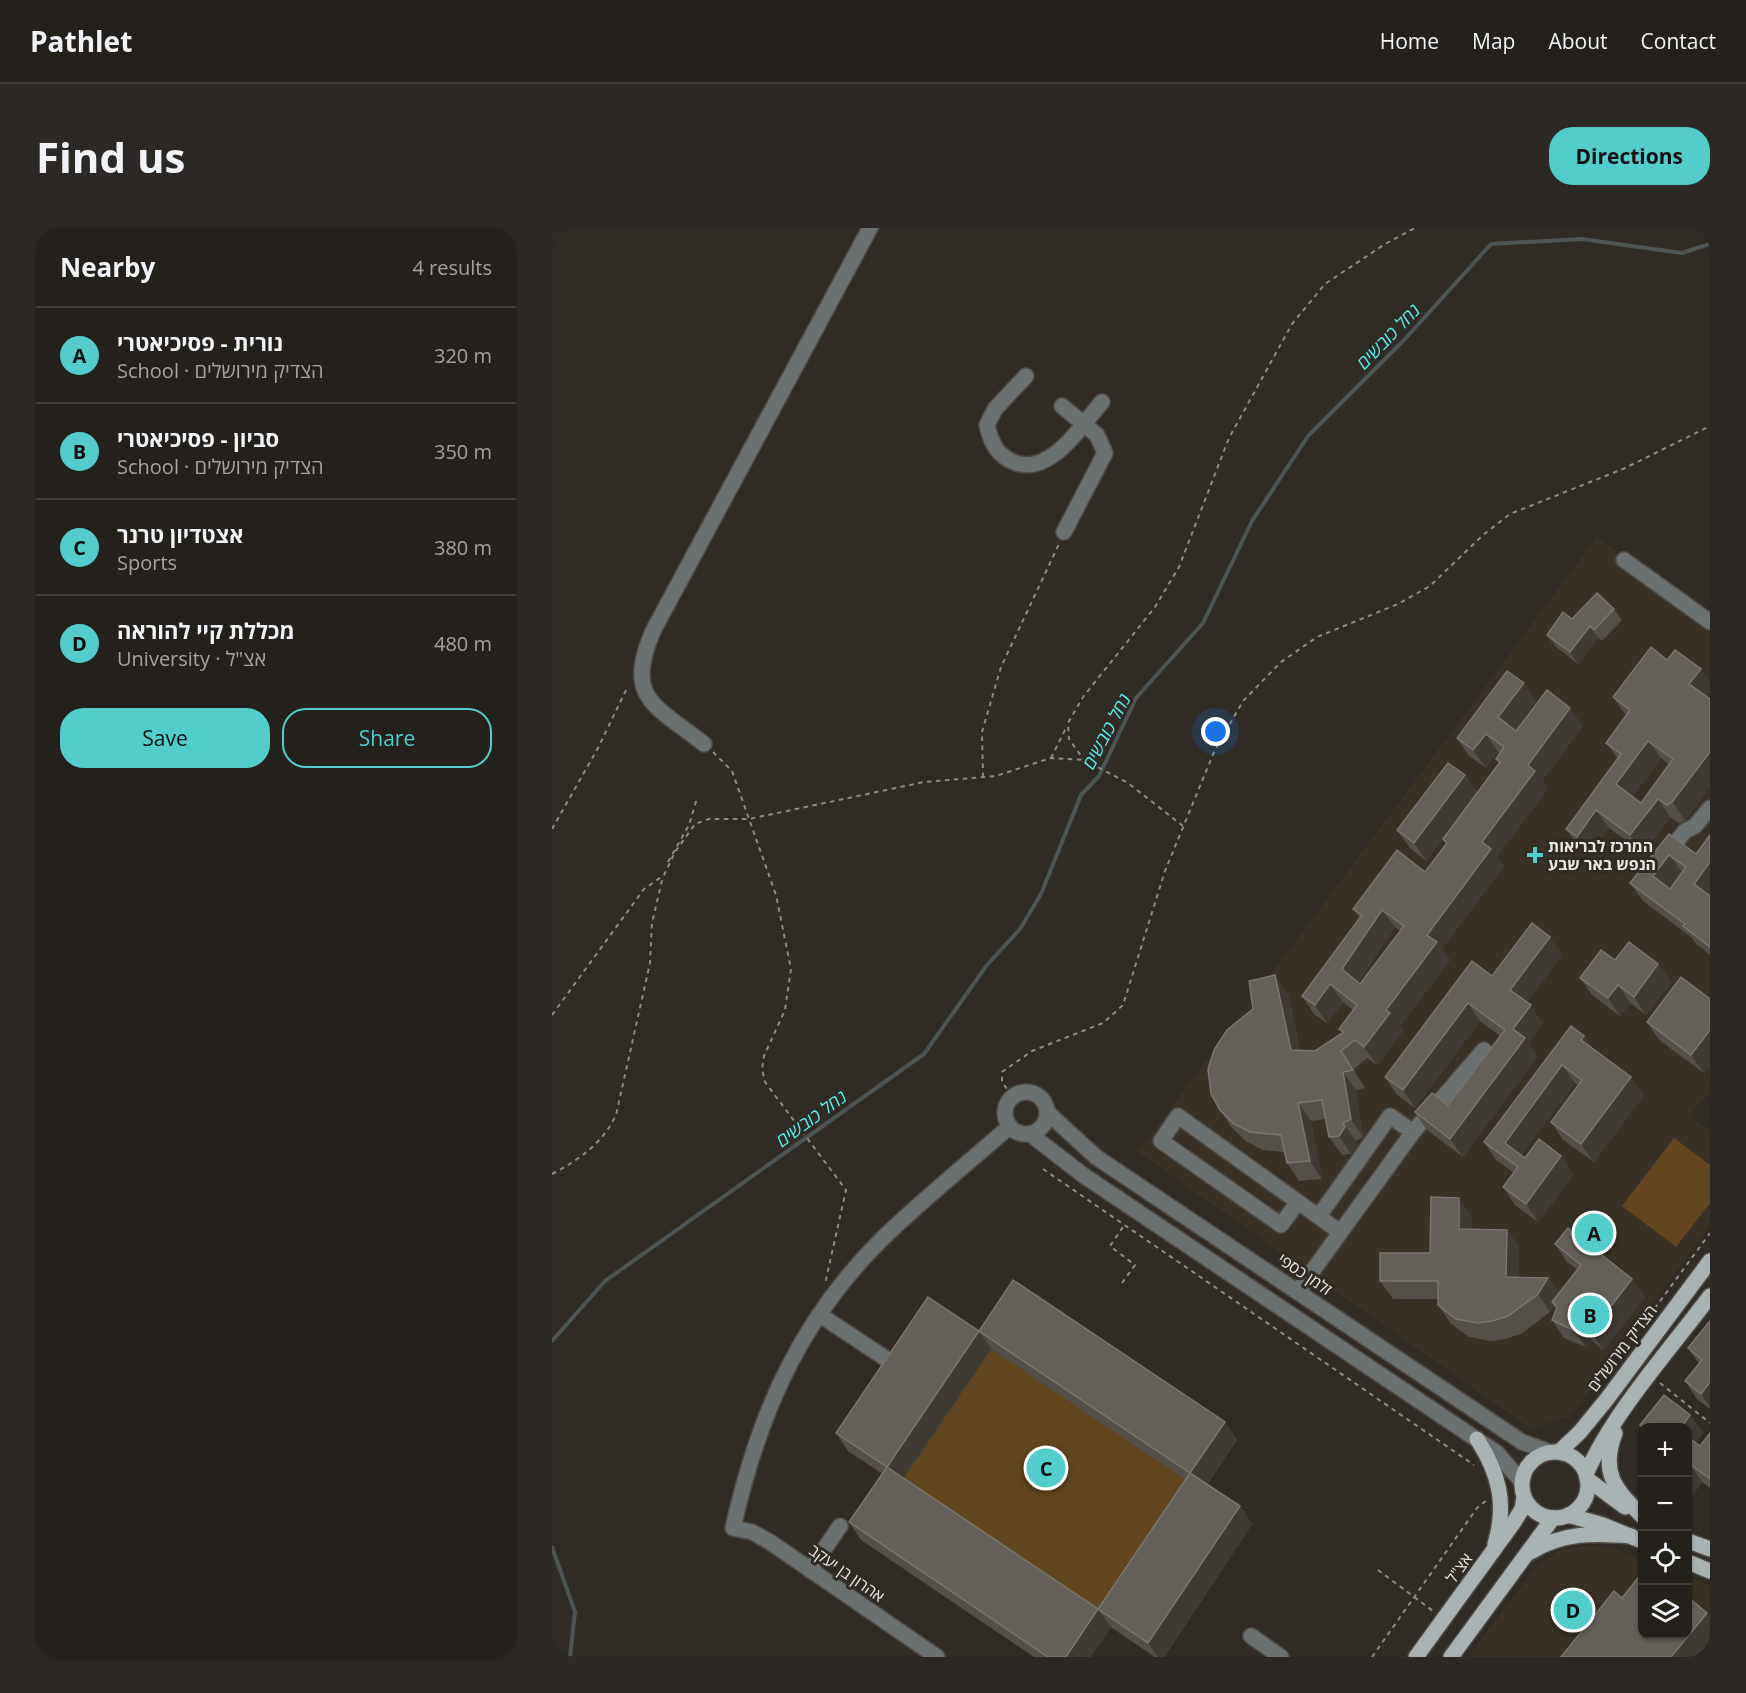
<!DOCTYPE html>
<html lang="en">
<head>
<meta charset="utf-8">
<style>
  :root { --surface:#24201c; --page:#2c2825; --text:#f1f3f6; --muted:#a3a3a3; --line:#413e3b; --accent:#52cdcc }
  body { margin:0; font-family:"Open Sans","Noto Sans Hebrew",sans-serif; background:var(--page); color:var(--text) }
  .controls { position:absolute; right:18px; bottom:18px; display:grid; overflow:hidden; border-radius:12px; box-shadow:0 2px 4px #0004 }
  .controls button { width:54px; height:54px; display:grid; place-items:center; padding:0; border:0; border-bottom:2px solid var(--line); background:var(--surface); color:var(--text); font:30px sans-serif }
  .you { position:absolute; left:664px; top:504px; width:21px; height:21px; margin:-15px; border:4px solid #fff; border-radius:50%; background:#1a73e8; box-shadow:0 0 0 9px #1a73e833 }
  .badge { display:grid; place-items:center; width:39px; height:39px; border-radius:50%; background:var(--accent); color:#111; font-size:20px; font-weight:700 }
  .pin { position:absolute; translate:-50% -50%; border:3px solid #fff; box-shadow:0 2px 6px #0006 }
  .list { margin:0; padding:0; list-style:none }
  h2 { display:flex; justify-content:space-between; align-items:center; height:78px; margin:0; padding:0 24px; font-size:26px }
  h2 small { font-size:20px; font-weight:400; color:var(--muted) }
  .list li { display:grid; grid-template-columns:39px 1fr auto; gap:18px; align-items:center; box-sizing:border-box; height:96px; padding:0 24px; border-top:2px solid var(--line) }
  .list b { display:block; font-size:22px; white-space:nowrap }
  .list p { margin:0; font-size:20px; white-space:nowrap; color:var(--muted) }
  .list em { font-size:20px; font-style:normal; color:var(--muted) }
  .actions { display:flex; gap:12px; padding:18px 24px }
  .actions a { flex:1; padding:14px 0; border:2px solid var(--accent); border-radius:24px; text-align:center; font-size:21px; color:var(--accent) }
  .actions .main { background:var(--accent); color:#111 }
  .icon { flex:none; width:33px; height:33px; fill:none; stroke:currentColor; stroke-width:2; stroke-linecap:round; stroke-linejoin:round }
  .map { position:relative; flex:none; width:1158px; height:1429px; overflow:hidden; border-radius:24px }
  header { display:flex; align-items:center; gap:36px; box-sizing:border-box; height:84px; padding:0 30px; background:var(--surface); border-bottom:2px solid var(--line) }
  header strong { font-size:28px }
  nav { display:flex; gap:33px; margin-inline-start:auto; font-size:21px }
  .intro { display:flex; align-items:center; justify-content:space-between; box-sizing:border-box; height:144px; padding:0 36px }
  h1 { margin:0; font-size:42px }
  .button { padding:15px 27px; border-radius:24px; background:var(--accent); color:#111; font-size:21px; font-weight:700 }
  main { display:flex; gap:36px; padding:0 36px }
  aside { flex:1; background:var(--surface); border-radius:24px; box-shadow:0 2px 4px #0004 }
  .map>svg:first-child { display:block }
  .built { fill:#393125 }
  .garden { fill:#62461f }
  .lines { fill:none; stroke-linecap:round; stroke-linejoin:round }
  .stream { stroke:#4c5554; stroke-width:4 }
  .minor-casing { stroke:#4e4943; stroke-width:18 }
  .major-casing { stroke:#4e4943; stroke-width:18 }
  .path { stroke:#8e8a85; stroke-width:2; stroke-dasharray:4.5 4.5; stroke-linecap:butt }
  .minor { stroke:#6b7070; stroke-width:15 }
  .major { stroke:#a9b3b3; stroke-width:15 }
  .wall { fill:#544f49; fill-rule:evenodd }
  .shaded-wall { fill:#3f3a33 }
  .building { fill:#646059; stroke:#79756f; stroke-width:1.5; fill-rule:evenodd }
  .poi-dot { fill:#52cdcc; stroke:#302b25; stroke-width:2 }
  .labels { text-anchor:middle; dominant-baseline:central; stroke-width:6; stroke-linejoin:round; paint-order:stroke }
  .poi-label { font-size:16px; font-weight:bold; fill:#eae7e3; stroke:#302b25; text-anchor:start }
  .street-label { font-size:16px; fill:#eae7e3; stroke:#302b25 }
  .water-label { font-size:18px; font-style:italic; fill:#59eeee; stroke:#302b25 }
</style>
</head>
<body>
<header>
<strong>Pathlet</strong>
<nav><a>Home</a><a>Map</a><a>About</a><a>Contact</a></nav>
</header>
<div class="intro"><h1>Find us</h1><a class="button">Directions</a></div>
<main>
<aside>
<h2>Nearby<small>4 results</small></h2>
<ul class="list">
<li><span class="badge">A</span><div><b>נורית - פסיכיאטרי</b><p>School · הצדיק מירושלים</p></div><em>320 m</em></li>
<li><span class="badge">B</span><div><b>סביון - פסיכיאטרי</b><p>School · הצדיק מירושלים</p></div><em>350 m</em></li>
<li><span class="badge">C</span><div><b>אצטדיון טרנר</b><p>Sports</p></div><em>380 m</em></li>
<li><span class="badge">D</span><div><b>מכללת קיי להוראה</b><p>University · אצ&quot;ל</p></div><em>480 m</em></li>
</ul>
<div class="actions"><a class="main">Save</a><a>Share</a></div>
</aside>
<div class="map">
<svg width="1158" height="1429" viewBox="0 0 1158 1429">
  <rect width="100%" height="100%" fill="#302b25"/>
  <g class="built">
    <path d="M 1045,309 L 1158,390 L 1158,864 L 1137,888 L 1158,903 L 1158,997 L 1018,1189 L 978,1200 L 586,924 Z"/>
    <path d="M 1030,1317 L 1061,1320 L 1090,1332 L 1090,1406 L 1136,1406 L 1136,1349 L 1158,1357 L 1158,1429 L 916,1429 L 982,1342 L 1004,1324 Z"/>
  </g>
  <g class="garden">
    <path d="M 1122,910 L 1158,937 L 1158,975 L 1124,1019 L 1070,978 Z"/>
    <path d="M 388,1087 L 685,1212 L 651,1263 L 700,1296 L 612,1429 L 603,1429 L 559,1399 L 538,1429 L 482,1429 L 347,1257 L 296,1223 Z"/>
  </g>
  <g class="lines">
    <g class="stream">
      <path d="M 0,1113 L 53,1053 L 372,826 L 435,737 L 468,701 L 489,666 L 529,567 L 547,548 L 584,470 L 651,395 L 700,293 L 756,208 L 853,111 L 939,16 L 1030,11 L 1130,25 L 1158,16"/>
      <path d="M 0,1319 L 23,1384 L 18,1429"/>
    </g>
    <g class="minor-casing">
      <g id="minor">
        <path d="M 474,148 L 443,181 L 435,197 C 439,215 445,228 464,235 C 499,247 530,197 550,174"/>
        <path d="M 510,178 L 545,207 L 553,225 L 512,304"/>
        <path d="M 1072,332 L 1158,394"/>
        <path d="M 152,516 C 103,477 72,471 101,403 L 318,0"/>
        <path d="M 1113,628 L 1133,603 L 1143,598 L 1158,580"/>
        <circle cx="474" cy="885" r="21"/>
        <path d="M 495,884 L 544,929 L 970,1214 L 998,1224"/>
        <path d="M 478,906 L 531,947 L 945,1225 L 970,1254"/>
        <path d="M 746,974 L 729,997 L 609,913 L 626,888 L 788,1004"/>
        <path d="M 767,988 L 838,888 L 861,904"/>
        <path d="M 746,1063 L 861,904 L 932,822"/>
        <path d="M 268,1087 L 336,1132"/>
        <path d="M 258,1342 L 288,1298"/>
        <path d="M 699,1408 L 729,1429"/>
        <path d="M 385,1429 L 218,1314 L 200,1304 L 181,1300 C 206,1188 247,1093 330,1011 C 370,972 415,936 457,899"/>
      </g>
    </g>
    <g class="major-casing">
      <g id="major">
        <path d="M 1063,1205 C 1048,1245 1063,1261 1090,1288"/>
        <path d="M 925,1211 C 947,1245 955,1276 943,1316"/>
        <path d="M 1007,1224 L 1028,1204 L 1055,1171 L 1158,1033"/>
        <circle cx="1003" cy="1257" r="33"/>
        <path d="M 1034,1246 C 1062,1183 1117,1123 1158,1068"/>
        <path d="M 1035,1251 L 1073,1279"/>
        <path d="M 1016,1287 L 1051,1297 L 1090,1313"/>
        <path d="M 1136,1313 L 1158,1321"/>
        <path d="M 979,1324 C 1011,1304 1043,1305 1079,1308"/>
        <path d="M 1136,1334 L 1158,1343"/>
        <path d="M 864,1429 L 962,1294 L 970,1281 L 972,1269"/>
        <path d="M 899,1429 L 1001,1290"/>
      </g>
    </g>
    <g class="path">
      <path d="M 161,524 L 180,543 L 224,667 L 239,741 L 233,782 L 212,828 L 210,841 L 213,854 L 294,962 L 273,1056"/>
      <path d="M 499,530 L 515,498"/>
      <path d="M 431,549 L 430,504 L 449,439 L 507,316"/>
      <path d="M 631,598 L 576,555 L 532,532 L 517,511 L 516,495 L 531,469 L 603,379 L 627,339 L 677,210 L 740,96 L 773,56 L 833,16 L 863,0"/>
      <path d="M 0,601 L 46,520 L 76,458"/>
      <path d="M 116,634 L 137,597 L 145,570"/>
      <path d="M 0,787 L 92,661 L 112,647 L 123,624 L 143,596 L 157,591 L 197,591 L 372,554 L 444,548 L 499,530 L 532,532"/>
      <path d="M 460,868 L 450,854 L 450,844 L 480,823 L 551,795 L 571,777 L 613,643 L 662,524 L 691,473 L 729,434 L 765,409 L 846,376 L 878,358 L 931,307 L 958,286 L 1071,241 L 1158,198"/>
      <path d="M 491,941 L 922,1237"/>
      <path d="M 0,946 C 28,931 50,916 64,887 L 98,735 L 100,695 L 111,648"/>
      <path d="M 570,1055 L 583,1037 L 558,1018 L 571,999"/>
      <path d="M 1092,1095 L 1158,1005"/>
      <path d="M 1108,1155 L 1158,1195"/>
      <path d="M 826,1342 L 881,1383"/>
      <path d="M 820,1429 L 925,1280 L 935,1272"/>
    </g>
    <use href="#minor" class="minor"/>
    <use href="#major" class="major"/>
  </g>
  <g class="wall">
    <path d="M 1062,381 L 1070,392 L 1050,413 L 1046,410 L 1026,436 L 1003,418 L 995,407 L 1020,391 Z"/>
    <path d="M 1115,432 L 1149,441 L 1158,454 L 1158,463 L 1154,468 L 1158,471 L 1158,559 L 1133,592 L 1127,595 L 1118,589 L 1091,625 L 1057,600 L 1037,627 L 1026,618 L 1014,601 L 1066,531 L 1054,515 L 1074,487 L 1061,469 ZM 1109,530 L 1117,537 L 1089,575 L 1081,568 Z"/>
    <path d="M 984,473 L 963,502 L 964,503 L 1031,498 L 990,553 L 996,561 L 945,628 L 952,638 L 890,721 L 898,732 L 848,798 L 851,803 L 825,837 L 815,830 L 802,841 L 813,860 L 804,862 L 811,909 L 804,913 L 805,917 L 799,926 L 790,927 L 777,909 L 774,891 L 759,893 L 770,951 L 747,953 L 735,935 L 732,924 L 711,922 L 695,914 L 680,900 L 668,882 L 736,765 L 748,823 L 763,823 L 791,805 L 787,801 L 801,782 L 791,774 L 775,795 L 762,786 L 750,768 L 808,690 L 801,681 L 873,644 L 894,616 L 891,611 L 911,583 L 874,633 L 858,620 L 845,602 L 913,547 L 925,565 L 947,536 L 944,531 L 948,525 L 946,524 L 934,540 L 917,528 L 905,510 ZM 843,699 L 848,703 L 808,756 L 806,754 Z"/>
    <path d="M 1117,606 L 1144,626 L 1158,607 L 1158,727 L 1144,716 L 1139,709 L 1091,673 L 1078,655 Z"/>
    <path d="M 1010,727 L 975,774 L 991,795 L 976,815 L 986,828 L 911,929 L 875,902 L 863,884 L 896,877 L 948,808 L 928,793 L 863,880 L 845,867 L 833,849 L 940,748 Z"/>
    <path d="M 1063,732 L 1106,736 L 1119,754 L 1094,787 L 1078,775 L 1068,788 L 1040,767 L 1028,750 Z"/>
    <path d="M 1158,771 L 1158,837 L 1152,845 L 1107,812 L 1095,794 Z"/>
    <path d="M 1032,808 L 1041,821 L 1092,867 L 1042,934 L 1011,912 L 999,894 L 1026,857 L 1023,855 L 969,927 L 973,930 L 1022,946 L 986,994 L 963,977 L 951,959 L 962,945 L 944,932 L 932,914 Z"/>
    <path d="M 920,988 L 920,1001 L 955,1002 L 967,1019 L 967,1049 L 1007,1065 L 1026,1042 L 1015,1034 L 1003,1016 L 1080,1051 L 1093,1069 L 1051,1122 L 1040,1113 L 1034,1119 L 1012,1110 L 1000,1092 L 1004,1081 L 1002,1078 L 998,1084 L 969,1106 L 953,1111 L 939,1113 L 917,1109 L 898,1095 L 886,1077 L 886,1071 L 841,1071 L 828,1053 L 878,1025 Z"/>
    <path d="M 1158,1093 L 1158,1181 L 1145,1171 L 1133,1153 L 1147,1136 L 1136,1120 Z"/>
    <path d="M 427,1103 L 673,1194 L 685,1212 L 655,1256 L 688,1278 L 700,1296 L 612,1429 L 603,1429 L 559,1399 L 538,1429 L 482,1429 L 309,1312 L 297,1294 L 330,1245 L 296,1223 L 284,1205 ZM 439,1121 L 634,1252 L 546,1381 L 352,1250 Z"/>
    <path d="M 1112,1167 L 1138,1187 L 1151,1205 L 1143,1215 L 1148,1218 L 1158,1205 L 1158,1260 L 1150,1254 L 1136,1273 L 1136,1200 L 1090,1200 L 1088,1197 Z"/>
  </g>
  <g class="shaded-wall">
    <path d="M 1038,398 L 1046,410 L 1026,436 L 1018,424 Z"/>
    <path d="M 1149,441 L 1158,454 L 1158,463 L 1150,474 L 1137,456 Z"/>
    <path d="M 972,455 L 984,473 L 959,507 L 946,489 Z"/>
    <path d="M 1018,480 L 1031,498 L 990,553 L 996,561 L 945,628 L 952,638 L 890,721 L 898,732 L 848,798 L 851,803 L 825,837 L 812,819 L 834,782 L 875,707 L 976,537 Z"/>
    <path d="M 934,506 L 946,524 L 934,540 L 921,522 Z"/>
    <path d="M 1096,513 L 1109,530 L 1077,574 L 1064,556 Z"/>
    <path d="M 1158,524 L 1158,559 L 1133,592 L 1120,574 Z"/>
    <path d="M 913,547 L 925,565 L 874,633 L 862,615 Z"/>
    <path d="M 1106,571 L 1118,589 L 1091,625 L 1078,607 Z"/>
    <path d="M 1044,582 L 1057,600 L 1037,627 L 1025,609 Z"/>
    <path d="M 1117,627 L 1130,644 L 1114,666 L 1101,648 Z"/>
    <path d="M 1158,634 L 1158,669 L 1142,656 Z"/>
    <path d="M 830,682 L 843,699 L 802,759 L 790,741 Z"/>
    <path d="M 998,709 L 1010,727 L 971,779 L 958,762 Z"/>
    <path d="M 1106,736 L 1119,754 L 1094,787 L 1082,769 Z"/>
    <path d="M 723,747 L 736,765 L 751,840 L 739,822 Z"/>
    <path d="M 778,756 L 791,774 L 775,795 L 763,777 Z"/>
    <path d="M 1066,757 L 1078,775 L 1068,788 L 1056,770 Z"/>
    <path d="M 916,775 L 928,793 L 863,880 L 851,862 Z"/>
    <path d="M 979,777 L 991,795 L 976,815 L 986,828 L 911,929 L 898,911 L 961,801 Z"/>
    <path d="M 1158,802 L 1158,837 L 1152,845 L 1139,827 Z"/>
    <path d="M 1032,808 L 1045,826 L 1029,812 Z"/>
    <path d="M 789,823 L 802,841 L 813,860 L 801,842 Z"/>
    <path d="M 1010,837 L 1023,855 L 965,933 L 953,915 Z"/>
    <path d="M 791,844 L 804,862 L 811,909 L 799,891 Z"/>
    <path d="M 1079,849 L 1092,867 L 1042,934 L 1029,916 Z"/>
    <path d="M 746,875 L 759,893 L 770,951 L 758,933 Z"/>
    <path d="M 791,895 L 804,913 L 805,917 L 799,926 L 787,908 Z"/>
    <path d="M 1009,928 L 1022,946 L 986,994 L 974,976 Z"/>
    <path d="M 907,970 L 920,988 L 920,1019 L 907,1001 Z"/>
    <path d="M 955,1002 L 967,1019 L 967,1067 L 954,1049 Z"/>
    <path d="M 996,1050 L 1009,1068 L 1000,1074 L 1002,1078 L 998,1084 L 986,1066 Z"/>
    <path d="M 1080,1051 L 1093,1069 L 1051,1122 L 1039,1104 Z"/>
    <path d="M 1027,1095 L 1040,1113 L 1034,1119 L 1021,1102 Z"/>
    <path d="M 427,1103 L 439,1121 L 347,1257 L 335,1239 Z"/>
    <path d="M 1158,1154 L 1158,1179 L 1149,1166 Z"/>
    <path d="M 1138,1187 L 1151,1205 L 1139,1220 L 1136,1214 L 1136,1200 L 1129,1200 Z"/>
    <path d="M 673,1194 L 685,1212 L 651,1263 L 638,1245 Z"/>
    <path d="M 1138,1236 L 1150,1254 L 1136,1273 L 1136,1239 Z"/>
    <path d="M 688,1278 L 700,1296 L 612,1429 L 606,1429 L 596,1415 Z"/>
    <path d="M 546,1381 L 559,1399 L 538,1429 L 514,1429 Z"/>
    <path d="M 1155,1385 L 1158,1389 L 1158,1414 L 1146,1429 L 1119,1429 Z"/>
  </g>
  <g class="building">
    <path d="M 1045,365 L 1062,381 L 1042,402 L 1038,398 L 1018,424 L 995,407 L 1011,384 L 1020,391 Z"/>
    <path d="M 1099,419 L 1115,432 L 1123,422 L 1149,441 L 1137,456 L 1158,471 L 1158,524 L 1120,574 L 1115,577 L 1106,571 L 1078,607 L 1044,582 L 1025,609 L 1014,601 L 1069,526 L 1054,515 L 1078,482 L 1061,469 ZM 1096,513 L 1121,531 L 1089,575 L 1064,556 Z"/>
    <path d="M 955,443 L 972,455 L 946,489 L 964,503 L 995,462 L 1018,480 L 976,537 L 983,543 L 930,614 L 939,621 L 875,707 L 885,714 L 834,782 L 838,785 L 812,819 L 803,812 L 789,823 L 801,842 L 791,844 L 799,891 L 791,895 L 793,899 L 787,908 L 777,909 L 770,872 L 746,875 L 758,933 L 735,935 L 729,907 L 698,904 L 682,896 L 668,882 L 659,866 L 656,841 L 662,822 L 675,802 L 701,781 L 697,753 L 723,747 L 739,822 L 763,823 L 792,804 L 787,801 L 805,777 L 778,756 L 763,777 L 750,768 L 810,687 L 801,681 L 845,622 L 873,644 L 895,615 L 891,611 L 948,534 L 944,531 L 952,519 L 934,506 L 921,522 L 905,510 ZM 830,682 L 852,698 L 808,756 L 790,741 Z"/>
    <path d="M 896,535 L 913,547 L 862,615 L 845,602 Z"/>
    <path d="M 1117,606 L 1144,626 L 1158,607 L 1158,634 L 1142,656 L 1158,668 L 1158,719 L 1131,698 L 1133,696 L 1078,655 ZM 1117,627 L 1134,639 L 1118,661 L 1101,648 Z"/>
    <path d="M 980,695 L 998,709 L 958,762 L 979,777 L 961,801 L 973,810 L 898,911 L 863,884 L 880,865 L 896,877 L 953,802 L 916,775 L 851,862 L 833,849 L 920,733 L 940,748 Z"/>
    <path d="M 1077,714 L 1106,736 L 1082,769 L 1066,757 L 1056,770 L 1028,750 L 1049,722 L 1063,732 Z"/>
    <path d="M 1129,749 L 1158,771 L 1158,802 L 1139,827 L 1095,794 Z"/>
    <path d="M 1019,798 L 1032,808 L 1029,812 L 1079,849 L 1029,916 L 999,894 L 1030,852 L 1010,837 L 953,915 L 973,930 L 987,911 L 1009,928 L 974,976 L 951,959 L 966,939 L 932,914 Z"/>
    <path d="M 879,969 L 907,970 L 907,1001 L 955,1002 L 954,1049 L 996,1050 L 986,1066 L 956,1088 L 940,1093 L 926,1095 L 904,1091 L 886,1077 L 886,1053 L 828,1053 L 828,1025 L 878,1025 Z"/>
    <path d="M 1016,1000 L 1080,1051 L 1039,1104 L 1027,1095 L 1021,1102 L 1000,1092 L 1005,1079 L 1000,1074 L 1029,1037 L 1003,1016 Z"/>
    <path d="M 461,1052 L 673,1194 L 638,1245 L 427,1103 Z"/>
    <path d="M 376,1069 L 427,1103 L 335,1239 L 284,1205 Z"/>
    <path d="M 1158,1093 L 1158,1154 L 1149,1166 L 1133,1153 L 1150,1132 L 1136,1120 Z"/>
    <path d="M 1112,1167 L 1138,1187 L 1129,1200 L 1092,1200 L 1088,1197 Z"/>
    <path d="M 1158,1205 L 1158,1251 L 1138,1236 L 1136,1239 L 1136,1209 L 1148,1218 Z"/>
    <path d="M 335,1239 L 546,1381 L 514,1429 L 496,1429 L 297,1294 Z"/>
    <path d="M 638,1245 L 688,1278 L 596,1415 L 546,1381 Z"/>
    <path d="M 1090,1345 L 1090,1407 L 1136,1407 L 1136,1369 L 1155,1385 L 1119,1429 L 1009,1429 L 1062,1363 L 1070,1370 Z"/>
  </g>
  <path class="poi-dot" d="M980 618h6v6h6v6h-6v6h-6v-6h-6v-6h6z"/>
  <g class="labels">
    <g class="poi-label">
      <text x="996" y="618">המרכז לבריאות<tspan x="996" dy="18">הנפש באר שבע</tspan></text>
    </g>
    <g class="street-label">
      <text transform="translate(753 1046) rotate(34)">זלמן כספי</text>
      <text transform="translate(1070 1120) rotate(-53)">הצדיק מירושלים</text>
      <text transform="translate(907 1340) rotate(-54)">אצ"ל</text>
      <text transform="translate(295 1345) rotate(35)">אהרון בן יעקב</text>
    </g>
    <g class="water-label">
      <text transform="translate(836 108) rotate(-46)">נחל כובשים</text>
      <text transform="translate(554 503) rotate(-62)">נחל כובשים</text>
      <text transform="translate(259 890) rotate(-36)">נחל כובשים</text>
    </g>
  </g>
</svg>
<div class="controls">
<button>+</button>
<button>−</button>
<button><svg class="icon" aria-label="locate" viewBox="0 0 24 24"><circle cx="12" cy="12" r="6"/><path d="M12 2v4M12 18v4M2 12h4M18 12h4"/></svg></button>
<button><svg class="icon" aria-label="layers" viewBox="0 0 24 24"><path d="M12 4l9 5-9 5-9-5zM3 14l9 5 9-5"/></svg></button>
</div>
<div class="you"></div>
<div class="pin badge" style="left:1042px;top:1005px">A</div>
<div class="pin badge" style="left:1038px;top:1087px">B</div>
<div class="pin badge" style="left:494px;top:1240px">C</div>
<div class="pin badge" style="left:1021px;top:1382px">D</div>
</div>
</main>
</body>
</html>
